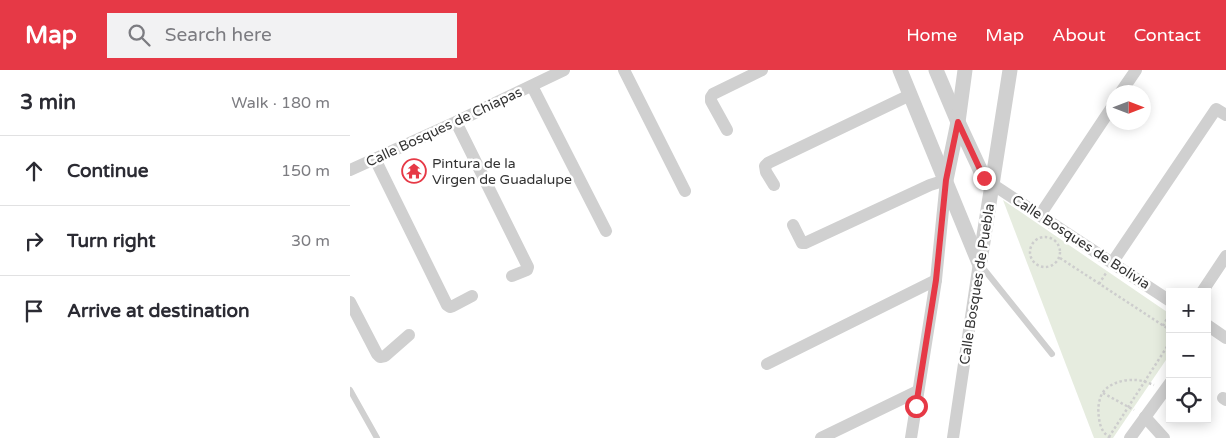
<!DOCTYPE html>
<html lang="en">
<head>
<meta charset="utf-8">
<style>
  :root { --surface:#fff; --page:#f2f2f3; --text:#2b2b33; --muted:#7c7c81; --line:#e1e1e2; --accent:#e63946 }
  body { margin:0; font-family:"Varela Round",sans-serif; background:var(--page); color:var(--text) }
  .controls { position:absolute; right:15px; bottom:15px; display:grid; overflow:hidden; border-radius:0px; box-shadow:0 2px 12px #0003 }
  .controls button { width:45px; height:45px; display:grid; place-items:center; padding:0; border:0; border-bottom:1px solid var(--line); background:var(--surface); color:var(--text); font:25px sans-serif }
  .compass { position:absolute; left:756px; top:15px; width:45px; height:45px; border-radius:50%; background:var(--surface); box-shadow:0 2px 12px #0003; rotate:90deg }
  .stop { position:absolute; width:15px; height:15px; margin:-11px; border:4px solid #e63946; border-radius:50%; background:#fff }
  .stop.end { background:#e63946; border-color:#fff; box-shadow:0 1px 5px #0008 }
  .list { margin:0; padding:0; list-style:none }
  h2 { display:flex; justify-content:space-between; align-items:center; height:65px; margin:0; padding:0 20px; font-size:21px }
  h2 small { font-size:16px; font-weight:400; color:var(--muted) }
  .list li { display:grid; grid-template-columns:32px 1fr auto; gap:15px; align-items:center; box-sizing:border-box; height:70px; padding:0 20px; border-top:1px solid var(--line) }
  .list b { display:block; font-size:19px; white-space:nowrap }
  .list em { font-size:16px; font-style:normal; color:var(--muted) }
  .icon { flex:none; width:28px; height:28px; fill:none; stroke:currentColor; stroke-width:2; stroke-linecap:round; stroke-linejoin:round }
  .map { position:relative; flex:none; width:876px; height:368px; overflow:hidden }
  header { display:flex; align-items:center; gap:30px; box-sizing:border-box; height:70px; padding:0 25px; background:var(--accent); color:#fff }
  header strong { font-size:24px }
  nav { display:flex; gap:28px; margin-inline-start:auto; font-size:18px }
  .search { width:350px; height:45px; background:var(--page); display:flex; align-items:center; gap:12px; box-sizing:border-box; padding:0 18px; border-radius:0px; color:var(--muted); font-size:19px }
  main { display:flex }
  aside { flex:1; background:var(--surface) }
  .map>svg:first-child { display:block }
  .green { fill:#e6ecdf }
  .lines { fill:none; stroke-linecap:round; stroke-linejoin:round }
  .path { stroke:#cdcdcd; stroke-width:2.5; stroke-dasharray:2.5 2.5; stroke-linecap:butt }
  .service { stroke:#d0d0d0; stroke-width:6 }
  .minor { stroke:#d0d0d0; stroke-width:12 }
  .tertiary { stroke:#d0d0d0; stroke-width:15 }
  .route { stroke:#e63946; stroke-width:6 }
  .labels { text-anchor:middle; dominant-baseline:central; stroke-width:5; stroke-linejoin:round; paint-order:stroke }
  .street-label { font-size:14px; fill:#333; stroke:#fff }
  .poi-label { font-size:14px; fill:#333; stroke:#fff; text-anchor:start }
</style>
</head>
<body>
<header>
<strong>Map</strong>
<div class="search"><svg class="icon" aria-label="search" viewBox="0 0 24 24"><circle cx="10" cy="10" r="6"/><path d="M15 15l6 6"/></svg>Search here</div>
<nav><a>Home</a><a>Map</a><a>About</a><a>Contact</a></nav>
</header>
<main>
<aside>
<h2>3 min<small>Walk · 180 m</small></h2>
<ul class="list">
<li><svg class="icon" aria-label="ahead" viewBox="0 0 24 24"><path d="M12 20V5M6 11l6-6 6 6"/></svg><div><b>Continue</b></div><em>150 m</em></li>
<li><svg class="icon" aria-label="right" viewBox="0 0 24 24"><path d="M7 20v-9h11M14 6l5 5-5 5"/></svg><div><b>Turn right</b></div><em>30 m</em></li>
<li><svg class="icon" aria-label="arrive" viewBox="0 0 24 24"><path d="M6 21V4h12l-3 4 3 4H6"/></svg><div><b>Arrive at destination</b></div></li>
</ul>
</aside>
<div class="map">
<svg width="876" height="368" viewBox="0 0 876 368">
  <rect width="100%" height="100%" fill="#fff"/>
  <path class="green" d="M 653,130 L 820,244 L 820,284 L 763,368 L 744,368 Z"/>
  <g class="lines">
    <g class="path">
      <circle cx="695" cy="182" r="15"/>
      <path d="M 710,188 L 820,260"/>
      <path d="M 749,214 L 756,203"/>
      <path d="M 813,256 L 820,243"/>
      <path d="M 753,323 L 784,340"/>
      <path d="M 759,367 L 820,272"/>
      <path d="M 760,368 C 753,363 750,357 749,348 C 748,342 748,335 750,329 C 753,315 772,309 785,310 C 792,310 798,313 804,315"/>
    </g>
    <g class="service">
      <path d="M 629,193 L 702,284"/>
      <path d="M 0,320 L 27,368"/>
    </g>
    <g class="minor">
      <path d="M 274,0 L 335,121"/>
      <path d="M 182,16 L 256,161"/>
      <path d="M 771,22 L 786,0"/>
      <path d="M 106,52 L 178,197 L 177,200 L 162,206"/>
      <path d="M 377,60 L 361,31 L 361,27 L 363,24 L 412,0"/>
      <path d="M 25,89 L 97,235 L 100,237 L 103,236 L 122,226"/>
      <path d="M 0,100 L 106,52 L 214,0"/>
      <path d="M 642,114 L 820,231"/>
      <path d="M 424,115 L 416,102 L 415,96 L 418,93 L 560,25"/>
      <path d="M 690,145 L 764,34"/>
      <path d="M 443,155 L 452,173 L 455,173 L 580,115 L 596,110 L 586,210 L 561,368"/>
      <path d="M 762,193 L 866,39 L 876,45"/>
      <path d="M 852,222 L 876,186"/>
      <path d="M 0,232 L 27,284 L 30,287 L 35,286 L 59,265"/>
      <path d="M 857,255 L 876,268"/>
      <path d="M 417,294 L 586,210"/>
      <path d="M 873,328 L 876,330"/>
      <path d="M 795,347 L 814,368"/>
      <path d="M 471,368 L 568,321"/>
      <path d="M 603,368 L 629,193"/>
      <path d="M 780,368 L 820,313"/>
    </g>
    <g class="tertiary">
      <path d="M 550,0 L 629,193"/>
      <path d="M 586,0 L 608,52 L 634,108 L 642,114"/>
      <path d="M 596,110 L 608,52 L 615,0"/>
      <path d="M 630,191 L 660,0"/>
    </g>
  </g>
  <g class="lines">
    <path class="route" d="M 566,336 L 586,210 L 596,110 L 608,52 L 634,108"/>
  </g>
  <defs>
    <g id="temple-ring" transform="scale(1.25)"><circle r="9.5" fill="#fff" stroke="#e63946" stroke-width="1.5"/><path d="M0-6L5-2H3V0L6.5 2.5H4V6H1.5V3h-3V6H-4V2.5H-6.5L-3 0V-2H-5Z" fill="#e63946"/></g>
  </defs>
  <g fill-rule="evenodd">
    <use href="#temple-ring" x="64" y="101"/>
  </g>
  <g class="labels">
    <g class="street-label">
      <text transform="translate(94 57) rotate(-25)">Calle Bosques de Chiapas</text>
      <text transform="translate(731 172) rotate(33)">Calle Bosques de Bolivia</text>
      <text transform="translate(627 214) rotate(-81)">Calle Bosques de Puebla</text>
    </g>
    <g class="poi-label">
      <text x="82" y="93">Pintura de la<tspan x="82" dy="16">Virgen de Guadalupe</tspan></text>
    </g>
  </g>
</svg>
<div class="controls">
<button>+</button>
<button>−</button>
<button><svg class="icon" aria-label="locate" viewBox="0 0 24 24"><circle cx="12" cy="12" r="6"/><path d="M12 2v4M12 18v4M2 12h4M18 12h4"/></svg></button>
</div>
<svg class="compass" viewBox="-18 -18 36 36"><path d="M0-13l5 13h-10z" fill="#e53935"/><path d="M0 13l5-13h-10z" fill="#7c7c81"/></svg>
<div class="stop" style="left:566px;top:336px"></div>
<div class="stop end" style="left:634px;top:108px"></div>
</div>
</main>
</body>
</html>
